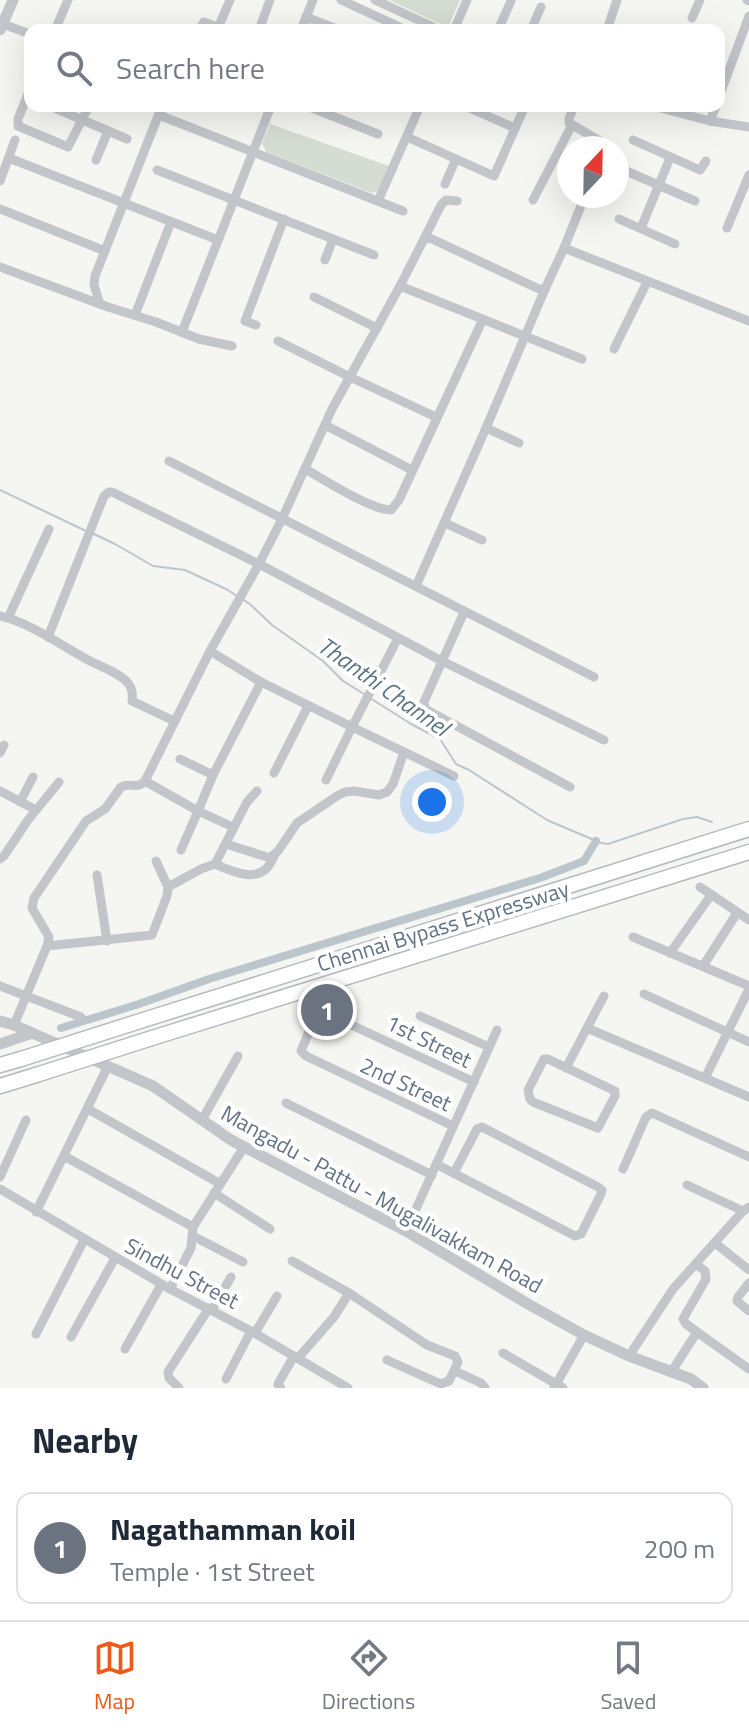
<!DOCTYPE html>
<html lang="en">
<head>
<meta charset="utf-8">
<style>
  :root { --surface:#fff; --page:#f2f2f3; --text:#1f2937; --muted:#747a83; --line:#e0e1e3; --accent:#ec5b1a }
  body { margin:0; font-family:"Titillium Web",sans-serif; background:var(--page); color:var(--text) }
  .compass { position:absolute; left:557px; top:136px; width:72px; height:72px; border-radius:50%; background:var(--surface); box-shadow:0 8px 32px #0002; rotate:22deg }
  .you { position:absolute; left:432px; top:802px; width:28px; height:28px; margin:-20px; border:6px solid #fff; border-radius:50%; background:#1a73e8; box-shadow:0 0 0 12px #1a73e833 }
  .badge { display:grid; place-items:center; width:52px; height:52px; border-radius:50%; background:var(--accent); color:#fff; font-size:26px; font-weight:700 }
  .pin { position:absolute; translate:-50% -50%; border:4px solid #fff; box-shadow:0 2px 8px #0006 }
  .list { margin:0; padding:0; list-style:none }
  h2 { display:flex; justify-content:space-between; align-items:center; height:104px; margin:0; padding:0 32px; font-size:34px }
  h2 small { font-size:26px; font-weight:400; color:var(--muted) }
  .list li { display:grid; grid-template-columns:52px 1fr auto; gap:24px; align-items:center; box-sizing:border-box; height:112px; margin:0 16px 16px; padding:0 16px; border:2px solid var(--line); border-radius:16px }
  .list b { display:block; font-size:30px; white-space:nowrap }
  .list p { margin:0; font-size:26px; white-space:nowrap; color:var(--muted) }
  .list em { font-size:26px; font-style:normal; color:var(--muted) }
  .icon { flex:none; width:44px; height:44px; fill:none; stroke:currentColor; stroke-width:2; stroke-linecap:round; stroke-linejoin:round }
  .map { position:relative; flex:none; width:749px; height:1388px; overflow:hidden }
  .search { position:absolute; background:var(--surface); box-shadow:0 8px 32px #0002; left:24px; right:24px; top:24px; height:88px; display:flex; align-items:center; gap:20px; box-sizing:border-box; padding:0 28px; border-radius:16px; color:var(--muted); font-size:30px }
  .sheet { height:232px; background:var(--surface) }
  nav { display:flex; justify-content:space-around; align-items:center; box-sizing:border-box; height:112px; border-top:2px solid var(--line); background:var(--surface); font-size:22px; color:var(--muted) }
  nav a { display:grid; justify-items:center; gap:4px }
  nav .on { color:var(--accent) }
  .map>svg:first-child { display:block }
  .green { fill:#d5dcd2 }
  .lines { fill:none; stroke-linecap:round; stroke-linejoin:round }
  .stream { stroke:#bbc6cc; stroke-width:2 }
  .canal { stroke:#bbc6cc; stroke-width:8 }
  .trunk-casing { stroke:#b6b9bd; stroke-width:17 }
  .minor { stroke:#c2c5c9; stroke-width:9 }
  .tertiary { stroke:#c2c5c9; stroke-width:11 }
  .trunk { stroke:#fff; stroke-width:14 }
  .trunk-bridge-casing { stroke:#b6b9bd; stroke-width:17; stroke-linecap:butt }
  .trunk-bridge { stroke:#fff; stroke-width:14 }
  .labels { text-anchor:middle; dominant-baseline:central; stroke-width:8; stroke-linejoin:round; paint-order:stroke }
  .street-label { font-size:22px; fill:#627284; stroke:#fff }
  .water-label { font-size:24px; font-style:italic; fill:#5e7581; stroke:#fff }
</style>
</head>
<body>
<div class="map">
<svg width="749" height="1388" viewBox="0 0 749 1388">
  <rect width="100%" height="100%" fill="#f5f5f1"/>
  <g class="green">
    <path d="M 389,0 L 460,0 L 449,25 L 445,26 Z"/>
    <path d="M 270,124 L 389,166 L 378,191 L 372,193 L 266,152 L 262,143 Z"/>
  </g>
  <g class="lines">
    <g class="stream">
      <path d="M 0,490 L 86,531"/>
      <path d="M 92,533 L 115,544 L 153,566 L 185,570 L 228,590 L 238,597"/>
      <path d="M 244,600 L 251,605 L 272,625 L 323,661 L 343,681 L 364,694"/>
      <path d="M 370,698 L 411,724 L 440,739 L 456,764 L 469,770 L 547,820 L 601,843 L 608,844 L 683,819 L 697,817 L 712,822"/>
    </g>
    <path class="canal" d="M 61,1028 L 139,1004 L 209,979 L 540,878 L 584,861 L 596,841"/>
    <g class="trunk-casing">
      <g id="trunk">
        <path d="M 137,1022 L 749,829"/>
        <path d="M 152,1038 L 749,852"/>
        <path d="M 0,1065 L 21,1059"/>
        <path d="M 0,1086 L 36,1075"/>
      </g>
    </g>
    <g class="minor">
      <path d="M 341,0 L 406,30"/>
      <path d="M 375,0 L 440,30"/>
      <path d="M 747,0 L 749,1"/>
      <path d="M 306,17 L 339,30"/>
      <path d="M 692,18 L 700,0"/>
      <path d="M 0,23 L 30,34"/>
      <path d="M 218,28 L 230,0"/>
      <path d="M 55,30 L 68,0"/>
      <path d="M 199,30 L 204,22 L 224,30"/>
      <path d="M 259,30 L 270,0"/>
      <path d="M 301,30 L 313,0"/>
      <path d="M 454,30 L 467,0"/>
      <path d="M 498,30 L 511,1"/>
      <path d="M 531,30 L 541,7"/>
      <path d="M 607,30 L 617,0"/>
      <path d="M 30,89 L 18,119 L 18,126 L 68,147 L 89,106"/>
      <path d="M 719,97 L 749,16"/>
      <path d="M 50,106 L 127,139"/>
      <path d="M 307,106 L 378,134"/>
      <path d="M 465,106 L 515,128"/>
      <path d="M 574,106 L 569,119 L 569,123 L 600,141 L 602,148"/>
      <path d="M 653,106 L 710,121 L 749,127"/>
      <path d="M 159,115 L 403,211"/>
      <path d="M 710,121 L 716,106"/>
      <path d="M 407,137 L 494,176 L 525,106"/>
      <path d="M 633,140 L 700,170 L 706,161"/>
      <path d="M 9,158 L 218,240"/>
      <path d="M 96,160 L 108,131"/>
      <path d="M 617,167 L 695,201"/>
      <path d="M 157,170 L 374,255"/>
      <path d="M 0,181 L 15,140"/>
      <path d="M 445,184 L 456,159"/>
      <path d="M 533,200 L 572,125"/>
      <path d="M 378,201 L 420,106"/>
      <path d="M 0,209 L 105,251"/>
      <path d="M 619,219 L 675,244"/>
      <path d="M 641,228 L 670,158"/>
      <path d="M 727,228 L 749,175"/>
      <path d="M 423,241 L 441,205 L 446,200 L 457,201"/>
      <path d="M 564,248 L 749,321"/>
      <path d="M 325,260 L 333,239"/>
      <path d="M 0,267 L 108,307 L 156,322 L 199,339 L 232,346"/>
      <path d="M 400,286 L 582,359"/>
      <path d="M 314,297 L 377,328"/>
      <path d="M 100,304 L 94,285 L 95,276 L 162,106"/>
      <path d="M 135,315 L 171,222"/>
      <path d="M 256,325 L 245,321 L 284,219"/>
      <path d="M 182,332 L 271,106"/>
      <path d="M 278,341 L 350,377 L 436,417"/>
      <path d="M 614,349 L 647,282"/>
      <path d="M 325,425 L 412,470"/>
      <path d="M 486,428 L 519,443"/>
      <path d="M 169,461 L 594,677"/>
      <path d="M 305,469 C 325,480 371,510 391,510 L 399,500 L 483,319"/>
      <path d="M 445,523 L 482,540"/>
      <path d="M 416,586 L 486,428 L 545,289"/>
      <path d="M 464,612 L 424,702 L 425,709 L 570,787"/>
      <path d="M 0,616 C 31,623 62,646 90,661 C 102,667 119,673 128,683 C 132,688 133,694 132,701 L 174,721"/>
      <path d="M 8,618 L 49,529"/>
      <path d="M 48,637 L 104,496 L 109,492 L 112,492 L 259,564 L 442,661 L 604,740"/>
      <path d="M 398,638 L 352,727 L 454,776"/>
      <path d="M 210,651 L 261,682 L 352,727 L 326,780"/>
      <path d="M 0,753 L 4,745"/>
      <path d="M 180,759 L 213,775"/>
      <path d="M 274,773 L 308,706"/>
      <path d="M 145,781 L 198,811 L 213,775 L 261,682"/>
      <path d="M 0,791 L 36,810"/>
      <path d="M 20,802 L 33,777"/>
      <path d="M 226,844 L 270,858 L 278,851 L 297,823 L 337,796 L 345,792 L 354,791 L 379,795 L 387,792 L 393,784 L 404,752"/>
      <path d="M 181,850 L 198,811 L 233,827"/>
      <path d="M 0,859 L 4,856 L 28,820 L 59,782"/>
      <path d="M 215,864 C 236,873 263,886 274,856"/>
      <path d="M 97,875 L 107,941"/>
      <path d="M 168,887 L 201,869 L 215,864 L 247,802 L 257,791"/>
      <path d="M 700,887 L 749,920"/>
      <path d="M 633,937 L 749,986"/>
      <path d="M 47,946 L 152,935 L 167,896 L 168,887 L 156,861"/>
      <path d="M 670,953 L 711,895"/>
      <path d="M 703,966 L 737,913"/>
      <path d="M 0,986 L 81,1017"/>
      <path d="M 644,994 L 749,1042"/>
      <path d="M 420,1016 L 489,1047"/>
      <path d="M 14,1025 L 47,946 L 49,937 L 32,908 L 34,898 L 86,821 L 105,809 L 121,787 C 129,782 137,790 145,781 L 210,651 L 259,564 L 282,519 L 332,409 L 400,286 L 423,241 L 428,238 L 432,239 L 539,289 L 545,289 L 564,248 L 585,196"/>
      <path d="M 587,1028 L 604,996"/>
      <path d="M 544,1059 L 548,1059 L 615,1091 L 615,1096 L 598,1128 L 533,1102 L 530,1099 L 528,1090 Z"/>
      <path d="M 566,1068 L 587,1028 L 749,1097"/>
      <path d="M 705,1078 L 749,989"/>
      <path d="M 286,1103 L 432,1175"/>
      <path d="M 88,1109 L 219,1183"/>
      <path d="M 202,1120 L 238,1056"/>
      <path d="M 453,1126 L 306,1056 L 301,1051 L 316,1015 L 324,1014 L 345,1022 L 474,1082"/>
      <path d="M 64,1156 L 193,1227"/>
      <path d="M 436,1164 L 575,1236 L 581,1234 L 601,1194 L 602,1190 L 598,1187 L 482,1127 L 477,1129 L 454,1173"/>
      <path d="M 623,1169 L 646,1117 L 652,1113 L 749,1157"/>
      <path d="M 0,1177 L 26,1120"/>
      <path d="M 687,1185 L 743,1211"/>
      <path d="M 0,1189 L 170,1289 L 251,1331 L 348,1388"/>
      <path d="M 214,1193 L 270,1229"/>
      <path d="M 36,1212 L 108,1066"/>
      <path d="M 406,1231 L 497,1030"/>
      <path d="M 193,1236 L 243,1262"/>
      <path d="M 715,1243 L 749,1270"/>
      <path d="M 292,1261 L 349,1293 L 427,1345 L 455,1356 L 458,1362 L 449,1381 L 441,1384 L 387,1360"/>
      <path d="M 696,1264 L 705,1271 L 706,1279 L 683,1319 L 686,1324 L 697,1332"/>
      <path d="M 749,1283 L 738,1297 L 737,1301 L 749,1311"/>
      <path d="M 170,1289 L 191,1248 L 193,1227 L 244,1147"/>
      <path d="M 212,1310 L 231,1277"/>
      <path d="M 255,1333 L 277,1296"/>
      <path d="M 36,1334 L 84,1240"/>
      <path d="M 71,1337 L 115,1258"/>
      <path d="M 125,1349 L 161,1285"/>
      <path d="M 503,1353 L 563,1388"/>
      <path d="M 629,1356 L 673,1289 L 743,1211 L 749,1207"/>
      <path d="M 298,1358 L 334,1317 L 349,1293"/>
      <path d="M 455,1371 L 481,1383 L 485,1388"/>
      <path d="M 672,1371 L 697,1332 L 749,1369"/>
      <path d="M 226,1379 L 251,1331"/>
      <path d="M 179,1388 L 169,1378 L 168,1372 L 209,1308"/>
      <path d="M 281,1388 L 278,1385 L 279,1382 L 294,1356"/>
      <path d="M 554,1388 L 584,1335"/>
    </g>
    <g class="tertiary">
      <path d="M 0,30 L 13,0"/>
      <path d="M 0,1021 L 14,1025 L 153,1086 L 231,1140 L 406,1231 L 528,1304 L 584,1335 L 629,1356 L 691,1379 L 703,1388"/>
      <path d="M 0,1044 L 32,1033"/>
    </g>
    <use href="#trunk" class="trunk"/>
    <g class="trunk-bridge-casing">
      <g id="trunk-bridge">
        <path d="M 21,1059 L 137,1022"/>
        <path d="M 36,1075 L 152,1038"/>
      </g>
    </g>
    <use href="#trunk-bridge" class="trunk-bridge"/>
  </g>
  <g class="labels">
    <g class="street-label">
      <text transform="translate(443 926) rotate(-17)">Chennai Bypass Expressway</text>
      <text transform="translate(429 1041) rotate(26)">1st Street</text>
      <text transform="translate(406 1084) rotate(25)">2nd Street</text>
      <text transform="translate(382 1199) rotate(29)">Mangadu - Pattu - Mugalivakkam Road</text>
      <text transform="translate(182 1273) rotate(28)">Sindhu Street</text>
    </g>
    <g class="water-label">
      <text transform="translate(384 686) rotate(35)">Thanthi Channel</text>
    </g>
  </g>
</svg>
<svg class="compass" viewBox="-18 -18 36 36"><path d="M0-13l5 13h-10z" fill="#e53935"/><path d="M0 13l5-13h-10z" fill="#747a83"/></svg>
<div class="you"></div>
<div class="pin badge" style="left:327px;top:1010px;background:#6b7280">1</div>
<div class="search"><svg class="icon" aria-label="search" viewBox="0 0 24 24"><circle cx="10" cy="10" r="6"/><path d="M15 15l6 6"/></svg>Search here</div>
</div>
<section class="sheet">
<h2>Nearby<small></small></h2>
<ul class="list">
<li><span class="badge" style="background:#6b7280">1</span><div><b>Nagathamman koil</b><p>Temple · 1st Street</p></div><em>200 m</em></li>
</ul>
</section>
<nav>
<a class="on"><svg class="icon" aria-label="map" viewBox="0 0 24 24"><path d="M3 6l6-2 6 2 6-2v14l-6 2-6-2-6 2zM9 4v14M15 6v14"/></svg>Map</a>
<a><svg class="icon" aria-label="directions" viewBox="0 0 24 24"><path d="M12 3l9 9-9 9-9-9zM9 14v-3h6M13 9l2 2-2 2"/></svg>Directions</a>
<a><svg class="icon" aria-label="saved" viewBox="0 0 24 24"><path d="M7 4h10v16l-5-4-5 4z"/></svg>Saved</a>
</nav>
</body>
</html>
